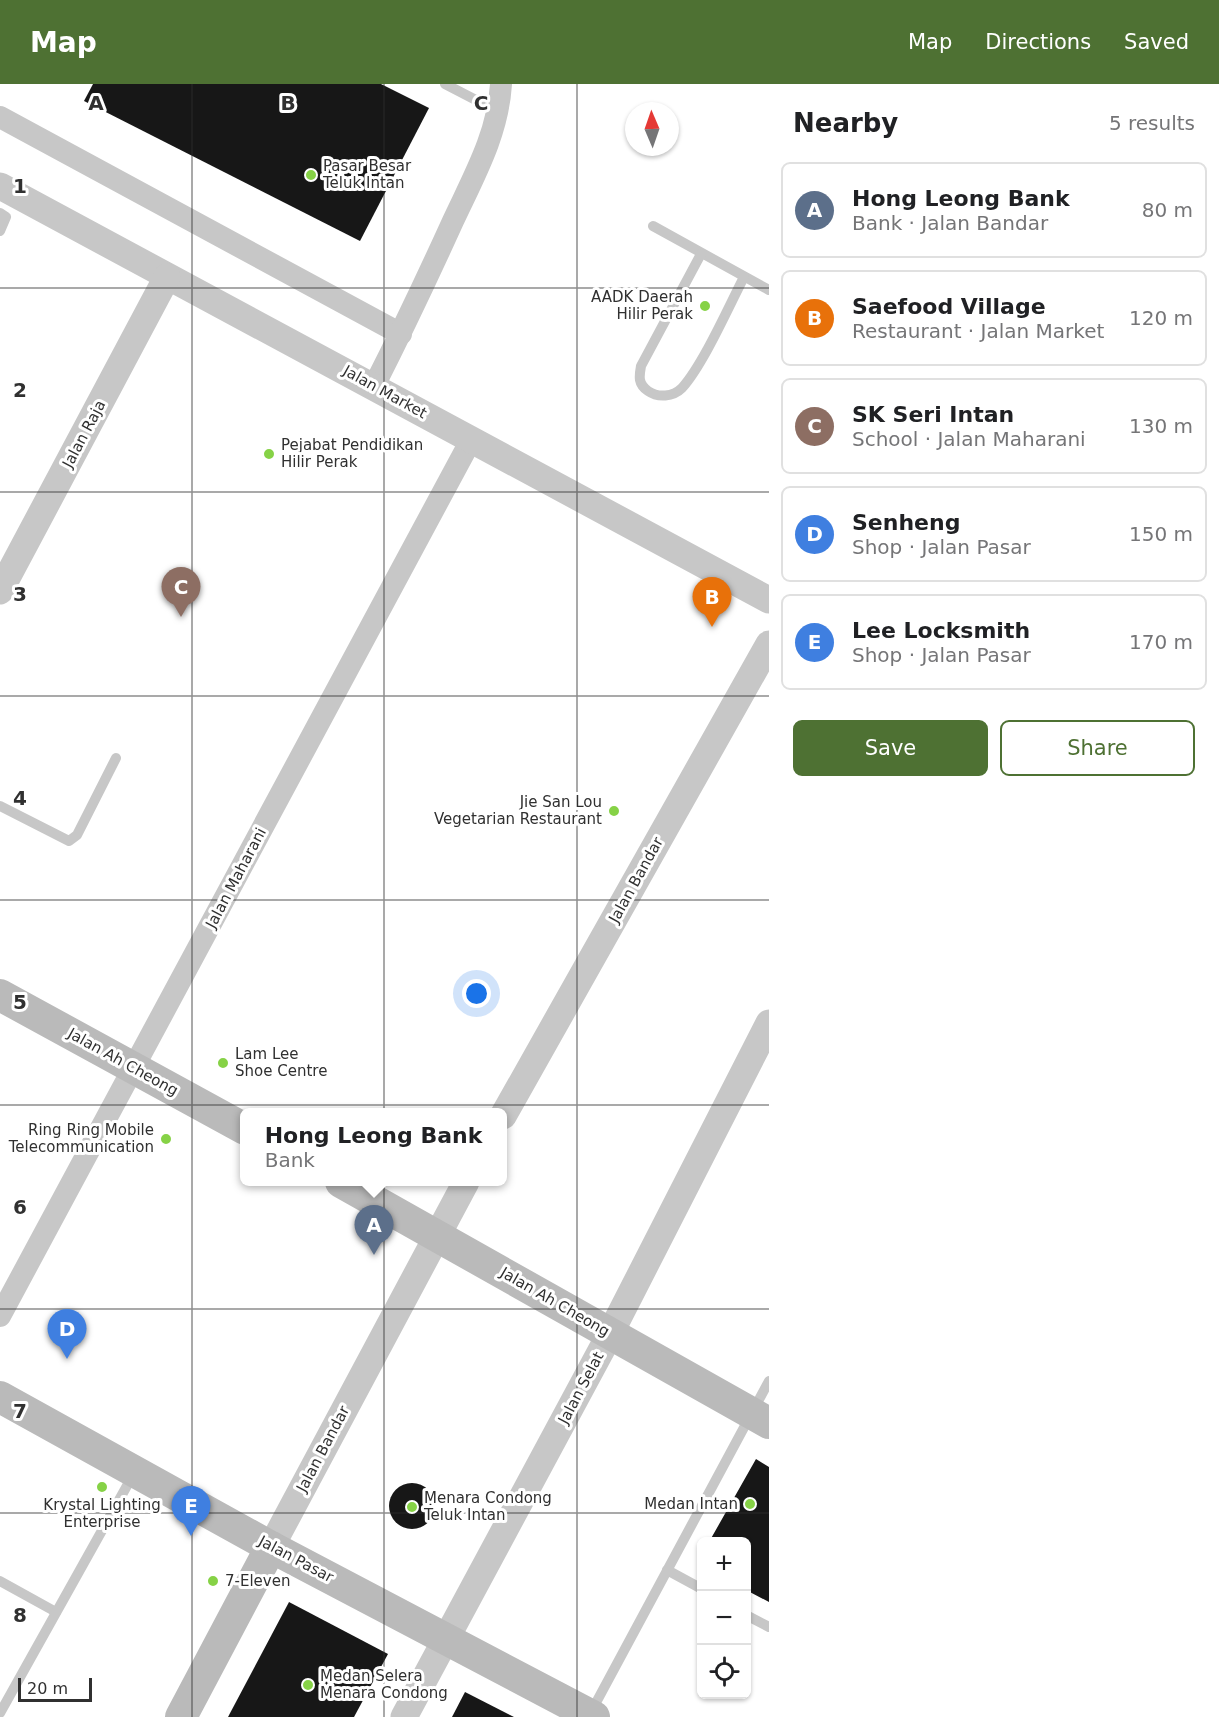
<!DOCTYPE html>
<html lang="en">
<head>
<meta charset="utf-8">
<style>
  :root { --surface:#fff; --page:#f2f2f2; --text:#202124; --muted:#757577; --line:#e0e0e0; --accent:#4e7133 }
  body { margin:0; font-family:"DejaVu Sans",sans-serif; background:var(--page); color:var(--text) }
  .controls { position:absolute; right:18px; bottom:18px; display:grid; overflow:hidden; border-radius:9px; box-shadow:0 2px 4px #0004 }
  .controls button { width:54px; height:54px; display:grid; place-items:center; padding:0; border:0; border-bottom:2px solid var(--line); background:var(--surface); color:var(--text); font:30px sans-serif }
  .compass { position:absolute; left:625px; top:18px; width:54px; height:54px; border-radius:50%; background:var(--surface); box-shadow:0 2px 4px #0004; rotate:358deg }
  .scale { position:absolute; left:18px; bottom:15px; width:74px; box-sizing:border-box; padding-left:6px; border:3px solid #303030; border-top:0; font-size:16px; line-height:21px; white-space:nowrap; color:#303030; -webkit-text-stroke:4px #fff; paint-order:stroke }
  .you { position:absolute; left:477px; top:910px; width:21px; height:21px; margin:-15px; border:4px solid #fff; border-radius:50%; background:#1a73e8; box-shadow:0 0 0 9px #1a73e833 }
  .badge { display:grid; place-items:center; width:39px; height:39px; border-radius:50%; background:var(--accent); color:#fff; font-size:20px; font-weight:700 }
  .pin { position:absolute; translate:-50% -50px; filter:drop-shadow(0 2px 3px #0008) }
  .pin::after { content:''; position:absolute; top:32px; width:21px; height:18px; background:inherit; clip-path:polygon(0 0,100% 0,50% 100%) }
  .popup { position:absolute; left:240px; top:1024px; width:267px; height:78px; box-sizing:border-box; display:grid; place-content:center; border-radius:9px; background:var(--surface); filter:drop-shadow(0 2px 4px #0005); font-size:20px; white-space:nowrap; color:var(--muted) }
  .popup b { font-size:22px; color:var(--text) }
  .popup::after { content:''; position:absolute; left:50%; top:100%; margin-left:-12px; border:12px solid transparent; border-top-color:var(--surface) }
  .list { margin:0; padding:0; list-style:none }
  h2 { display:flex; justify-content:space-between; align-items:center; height:78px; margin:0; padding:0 24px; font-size:26px }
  h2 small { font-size:20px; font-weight:400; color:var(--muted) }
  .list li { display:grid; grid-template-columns:39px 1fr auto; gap:18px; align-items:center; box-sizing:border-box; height:96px; margin:0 12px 12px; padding:0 12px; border:2px solid var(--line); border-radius:9px }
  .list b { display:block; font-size:22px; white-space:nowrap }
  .list p { margin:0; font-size:20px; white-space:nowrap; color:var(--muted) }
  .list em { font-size:20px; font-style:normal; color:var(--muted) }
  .actions { display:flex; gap:12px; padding:18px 24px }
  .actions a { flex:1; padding:14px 0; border:2px solid var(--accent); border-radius:9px; text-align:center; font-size:21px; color:var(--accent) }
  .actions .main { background:var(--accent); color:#fff }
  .icon { flex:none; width:33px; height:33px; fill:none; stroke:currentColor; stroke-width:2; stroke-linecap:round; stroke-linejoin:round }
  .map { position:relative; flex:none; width:769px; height:1633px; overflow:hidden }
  header { display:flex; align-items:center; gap:36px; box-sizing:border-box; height:84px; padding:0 30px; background:var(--accent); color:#fff }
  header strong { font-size:28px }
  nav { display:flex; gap:33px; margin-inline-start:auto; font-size:21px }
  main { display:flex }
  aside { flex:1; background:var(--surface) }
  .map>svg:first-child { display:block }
  .building { fill:#171717 }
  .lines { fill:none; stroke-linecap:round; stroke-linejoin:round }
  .service { stroke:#c7c7c7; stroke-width:10 }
  .minor { stroke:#c7c7c7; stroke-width:22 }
  .tertiary { stroke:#c7c7c7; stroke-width:27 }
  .secondary { stroke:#bababa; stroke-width:32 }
  .grid { fill:none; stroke:#303030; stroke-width:1.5; stroke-opacity:0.55 }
  .poi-dot { fill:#86d246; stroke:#fff; stroke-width:2 }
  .labels { text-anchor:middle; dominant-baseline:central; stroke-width:6; stroke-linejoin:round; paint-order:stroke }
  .poi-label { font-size:15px; fill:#303030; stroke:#fff; text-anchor:start }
  .street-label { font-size:15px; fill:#303030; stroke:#fff }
  .grid-label { font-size:20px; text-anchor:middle; font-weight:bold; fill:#303030; stroke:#fff; stroke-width:6; stroke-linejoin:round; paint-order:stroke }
</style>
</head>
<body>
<header>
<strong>Map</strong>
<nav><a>Map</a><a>Directions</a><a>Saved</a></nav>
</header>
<main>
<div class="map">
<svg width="769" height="1633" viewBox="0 0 769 1633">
  <rect width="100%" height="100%" fill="#fff"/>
  <g class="building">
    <path d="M 93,0 L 381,0 L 429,24 L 360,157 L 84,17 Z"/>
    <path d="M 756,1375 L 769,1383 L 769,1518 L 746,1506 L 746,1458 L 709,1458 Z"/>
    <circle cx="412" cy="1422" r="23"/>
    <path d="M 289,1518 L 388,1570 L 354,1633 L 228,1633 Z"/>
    <path d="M 465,1608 L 514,1633 L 452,1633 Z"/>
  </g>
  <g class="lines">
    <g class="service">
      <path d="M 445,0 L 499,28"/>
      <path d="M 0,129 L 6,133 L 0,147"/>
      <path d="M 653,142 L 769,206"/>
      <path d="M 701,170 L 641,282 C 639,293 638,300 648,307 C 658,314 673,313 682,304 C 703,281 729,222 744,193"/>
      <path d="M 0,722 L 69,757 L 77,751 L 116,674"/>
      <path d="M 667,1486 L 702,1505"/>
      <path d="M 0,1497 L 56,1528"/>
      <path d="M 746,1531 L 769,1543"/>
      <path d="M 591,1628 L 769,1297"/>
      <path d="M 0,1629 L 133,1391"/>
    </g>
    <g class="minor">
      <path d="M 0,33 L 401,250"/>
      <path d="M 374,302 C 402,247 428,192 453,137 C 474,92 498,50 501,0"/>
      <path d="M 0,1232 L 471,356"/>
    </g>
    <g class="tertiary">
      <path d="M 0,102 L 769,516"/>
      <path d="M 0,507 L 167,193"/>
      <path d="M 503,1032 L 769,560"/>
      <path d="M 271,1463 L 466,1098"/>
      <path d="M 404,1633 L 610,1250 L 769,939"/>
    </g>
    <g class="secondary">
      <path d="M 0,911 L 245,1045"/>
      <path d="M 341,1098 L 769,1339"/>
      <path d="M 0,1313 L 271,1463 L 594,1633"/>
      <path d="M 181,1633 L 271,1463"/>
    </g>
  </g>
  <path class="grid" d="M 192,0 L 192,1633M 384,0 L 384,1633M 577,0 L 577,1633M 0,204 L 769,204M 0,408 L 769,408M 0,612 L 769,612M 0,816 L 769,816M 0,1021 L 769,1021M 0,1225 L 769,1225M 0,1429 L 769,1429"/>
  <g class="poi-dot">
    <circle cx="311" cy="91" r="6"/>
    <circle cx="705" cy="222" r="6"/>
    <circle cx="269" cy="370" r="6"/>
    <circle cx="614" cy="727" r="6"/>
    <circle cx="223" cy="979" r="6"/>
    <circle cx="166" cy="1055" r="6"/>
    <circle cx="102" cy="1403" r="6"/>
    <circle cx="750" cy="1420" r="6"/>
    <circle cx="412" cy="1423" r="6"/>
    <circle cx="213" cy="1497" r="6"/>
    <circle cx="308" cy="1601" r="6"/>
  </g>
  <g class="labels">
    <g class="poi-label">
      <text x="323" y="82">Pasar Besar<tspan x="323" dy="17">Teluk Intan</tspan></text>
      <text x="693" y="213" text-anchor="end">AADK Daerah<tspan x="693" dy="17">Hilir Perak</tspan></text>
      <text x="281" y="361">Pejabat Pendidikan<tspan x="281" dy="17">Hilir Perak</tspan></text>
      <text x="602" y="718" text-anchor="end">Jie San Lou<tspan x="602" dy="17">Vegetarian Restaurant</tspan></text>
      <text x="235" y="970">Lam Lee<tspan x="235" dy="17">Shoe Centre</tspan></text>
      <text x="154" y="1046" text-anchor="end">Ring Ring Mobile<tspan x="154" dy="17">Telecommunication</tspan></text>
      <text x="424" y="1414">Menara Condong<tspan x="424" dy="17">Teluk Intan</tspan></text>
      <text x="738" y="1420" text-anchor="end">Medan Intan</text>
      <text x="102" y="1421" text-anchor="middle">Krystal Lighting<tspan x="102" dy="17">Enterprise</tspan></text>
      <text x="225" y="1497">7-Eleven</text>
      <text x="320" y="1592">Medan Selera<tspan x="320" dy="17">Menara Condong</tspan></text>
    </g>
    <g class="street-label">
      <text transform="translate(385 308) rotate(29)">Jalan Market</text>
      <text transform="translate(84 350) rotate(-62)">Jalan Raja</text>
      <text transform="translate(236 794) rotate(-62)">Jalan Maharani</text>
      <text transform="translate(636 796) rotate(-61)">Jalan Bandar</text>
      <text transform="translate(123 978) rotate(29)">Jalan Ah Cheong</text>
      <text transform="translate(555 1218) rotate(30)">Jalan Ah Cheong</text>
      <text transform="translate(581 1304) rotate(-62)">Jalan Selat</text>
      <text transform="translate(323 1365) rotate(-62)">Jalan Bandar</text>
      <text transform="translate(296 1475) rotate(28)">Jalan Pasar</text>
    </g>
  </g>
  <g class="grid-label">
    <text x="96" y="26">A</text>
    <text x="288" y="26">B</text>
    <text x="481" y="26">C</text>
    <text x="20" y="109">1</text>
    <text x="20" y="313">2</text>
    <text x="20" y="517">3</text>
    <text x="20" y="721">4</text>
    <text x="20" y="925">5</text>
    <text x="20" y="1130">6</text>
    <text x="20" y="1334">7</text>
    <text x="20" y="1538">8</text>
  </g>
</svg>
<div class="controls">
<button>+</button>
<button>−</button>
<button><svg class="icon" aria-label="locate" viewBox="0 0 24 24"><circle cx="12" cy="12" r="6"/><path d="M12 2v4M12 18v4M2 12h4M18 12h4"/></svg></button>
</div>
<svg class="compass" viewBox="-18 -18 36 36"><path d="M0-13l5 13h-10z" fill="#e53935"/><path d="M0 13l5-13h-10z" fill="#757577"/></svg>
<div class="scale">20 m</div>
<div class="you"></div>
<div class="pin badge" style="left:374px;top:1171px;background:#5c6f8a">A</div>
<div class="popup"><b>Hong Leong Bank</b>Bank</div>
<div class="pin badge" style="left:712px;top:543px;background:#e8710a">B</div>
<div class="pin badge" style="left:181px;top:533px;background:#8d6e63">C</div>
<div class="pin badge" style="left:67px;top:1275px;background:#3f7fe0">D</div>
<div class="pin badge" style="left:191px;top:1452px;background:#3f7fe0">E</div>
</div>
<aside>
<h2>Nearby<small>5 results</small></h2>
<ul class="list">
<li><span class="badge" style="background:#5c6f8a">A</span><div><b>Hong Leong Bank</b><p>Bank · Jalan Bandar</p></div><em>80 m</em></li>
<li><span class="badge" style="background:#e8710a">B</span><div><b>Saefood Village</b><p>Restaurant · Jalan Market</p></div><em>120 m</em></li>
<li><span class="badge" style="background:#8d6e63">C</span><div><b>SK Seri Intan</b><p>School · Jalan Maharani</p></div><em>130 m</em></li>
<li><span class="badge" style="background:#3f7fe0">D</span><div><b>Senheng</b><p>Shop · Jalan Pasar</p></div><em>150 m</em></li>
<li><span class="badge" style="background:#3f7fe0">E</span><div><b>Lee Locksmith</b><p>Shop · Jalan Pasar</p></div><em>170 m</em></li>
</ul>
<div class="actions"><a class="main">Save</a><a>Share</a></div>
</aside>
</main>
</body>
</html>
